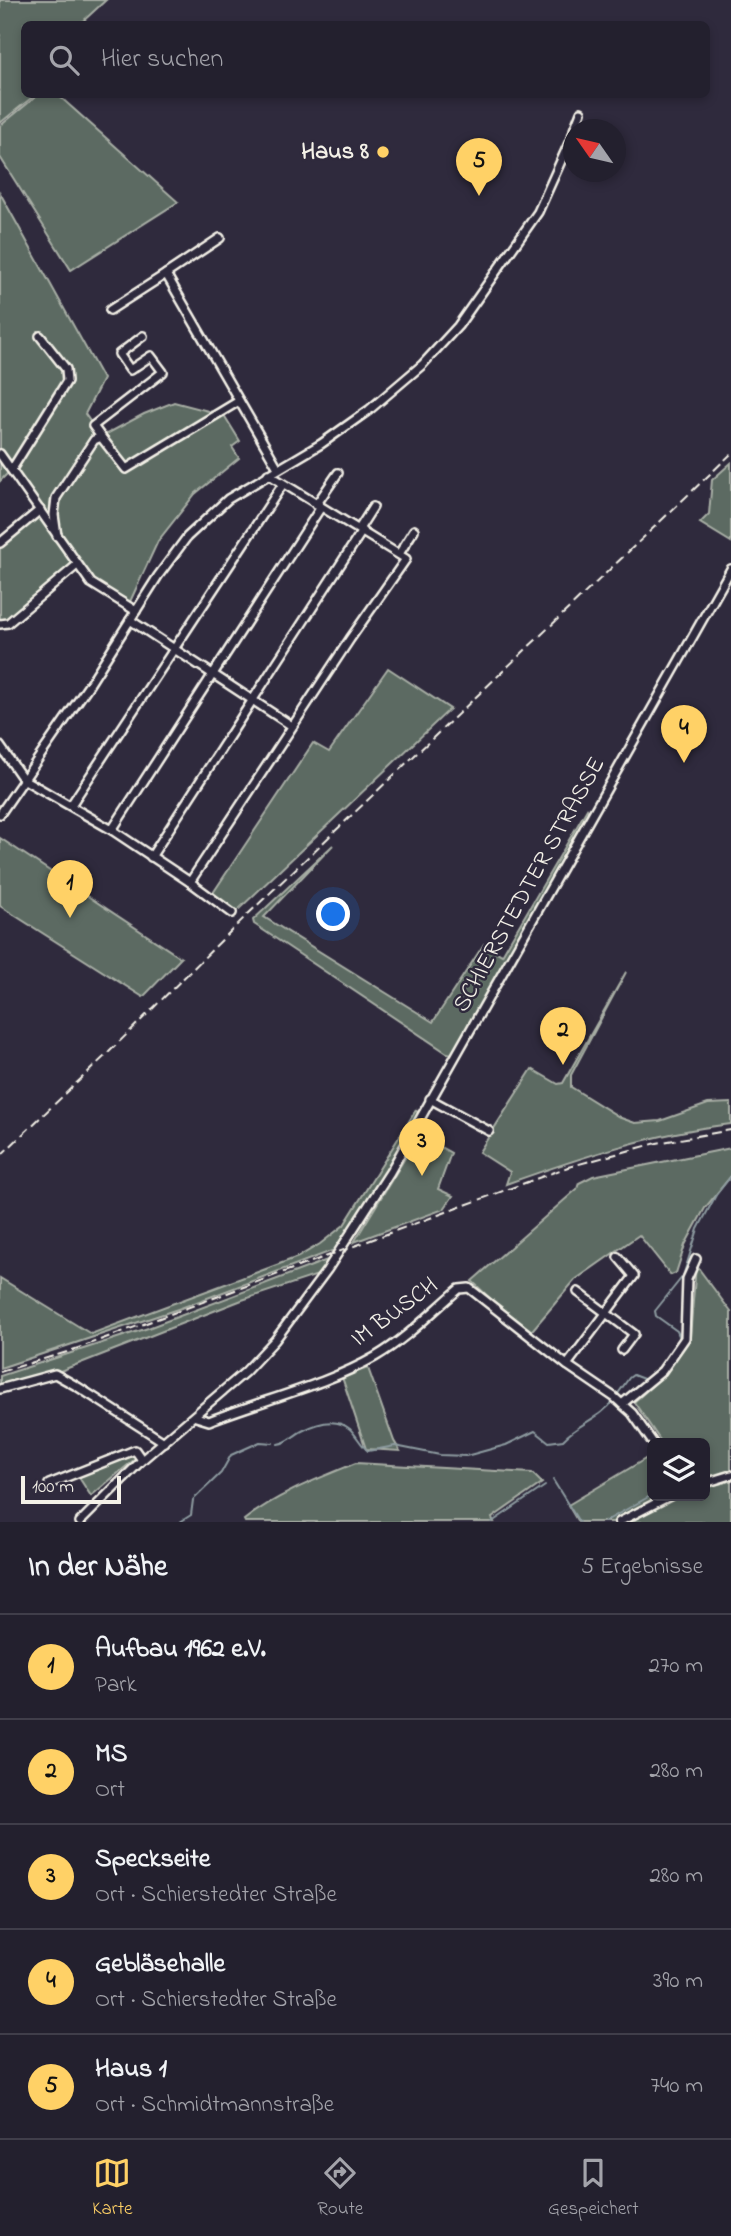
<!DOCTYPE html>
<html lang="de">
<head>
<meta charset="utf-8">
<style>
  :root { --surface:#23202e; --page:#2f2d3a; --text:#f1f3f6; --muted:#a3a3aa; --line:#403e4a; --accent:#ffd166 }
  body { margin:0; font-family:"Indie Flower",sans-serif; background:var(--page); color:var(--text) }
  .controls { position:absolute; right:21px; bottom:21px; display:grid; overflow:hidden; border-radius:10px; box-shadow:0 4px 10px #0003 }
  .controls button { width:63px; height:63px; display:grid; place-items:center; padding:0; border:0; border-bottom:2px solid var(--line); background:var(--surface); color:var(--text); font:35px sans-serif }
  .compass { position:absolute; left:563px; top:119px; width:63px; height:63px; border-radius:50%; background:var(--surface); box-shadow:0 4px 10px #0003; rotate:304deg }
  .scale { position:absolute; left:21px; bottom:18px; width:100px; box-sizing:border-box; padding-left:7px; border:4px solid #f4f1e8; border-top:0; font-size:19px; line-height:24px; white-space:nowrap; color:#f4f1e8; -webkit-text-stroke:5px #2f2a3d; paint-order:stroke }
  .you { position:absolute; left:334px; top:915px; width:24px; height:24px; margin:-18px; border:5px solid #fff; border-radius:50%; background:#1a73e8; box-shadow:0 0 0 10px #1a73e833 }
  .badge { display:grid; place-items:center; width:46px; height:46px; border-radius:50%; background:var(--accent); color:#111; font-size:23px; font-weight:700 }
  .pin { position:absolute; translate:-50% -58px; filter:drop-shadow(0 2px 4px #0008) }
  .pin::after { content:''; position:absolute; top:37px; width:24px; height:21px; background:inherit; clip-path:polygon(0 0,100% 0,50% 100%) }
  .list { margin:0; padding:0; list-style:none }
  h2 { display:flex; justify-content:space-between; align-items:center; height:91px; margin:0; padding:0 28px; font-size:30px }
  h2 small { font-size:23px; font-weight:400; color:var(--muted) }
  .list li { display:grid; grid-template-columns:46px 1fr auto; gap:21px; align-items:center; box-sizing:border-box; height:105px; padding:0 28px; border-top:2px solid var(--line) }
  .list b { display:block; font-size:26px; white-space:nowrap }
  .list p { margin:0; font-size:23px; white-space:nowrap; color:var(--muted) }
  .list em { font-size:23px; font-style:normal; color:var(--muted) }
  .icon { flex:none; width:38px; height:38px; fill:none; stroke:currentColor; stroke-width:2; stroke-linecap:round; stroke-linejoin:round }
  .map { position:relative; flex:none; width:731px; height:1522px; overflow:hidden }
  .search { position:absolute; background:var(--surface); box-shadow:0 4px 10px #0003; left:21px; right:21px; top:21px; height:77px; display:flex; align-items:center; gap:18px; box-sizing:border-box; padding:0 24px; border-radius:10px; color:var(--muted); font-size:26px }
  .sheet { height:616px; background:var(--surface) }
  nav { display:flex; justify-content:space-around; align-items:center; box-sizing:border-box; height:98px; border-top:2px solid var(--line); background:var(--surface); font-size:19px; color:var(--muted) }
  nav a { display:grid; justify-items:center; gap:4px }
  nav .on { color:var(--accent) }
  .map>svg:first-child { display:block }
  .green { fill:#5b6b62; stroke:#a8aea5; stroke-width:2 }
  .lines { fill:none; stroke-linecap:round; stroke-linejoin:round }
  .stream { stroke:#8d9ba0; stroke-width:2 }
  .minor-casing { stroke:#f4f1e8; stroke-width:12 }
  .minor { stroke:#2f2a3d; stroke-width:7 }
  .rail { stroke:#f4f1e8; stroke-width:2; stroke-dasharray:10 5; stroke-linecap:butt }
  .poi-dot { fill:#ffd166; stroke:#2f2a3d; stroke-width:2.5 }
  .labels { text-anchor:middle; dominant-baseline:central; stroke-width:5; stroke-linejoin:round; paint-order:stroke }
  .poi-label { font-size:24px; font-weight:bold; fill:#f4f1e8; stroke:#2f2a3d; text-anchor:end }
  .street-label { font-size:24px; fill:#f4f1e8; stroke:#2f2a3d }
</style>
</head>
<body>
<div class="map">
<svg width="731" height="1522" viewBox="0 0 731 1522">
  <rect width="100%" height="100%" fill="#2f2a3d"/>
  <filter id="ink" filterUnits="userSpaceOnUse"><feTurbulence type="fractalNoise" baseFrequency=".0143" numOctaves="2"/><feDisplacementMap in="SourceGraphic" scale="14" xChannelSelector="R" yChannelSelector="G"/><feConvolveMatrix kernelMatrix="1 2 1 2 8 2 1 2 1" color-interpolation-filters="sRGB"/></filter>
  <g filter="url(#ink)">
    <g class="green">
      <path d="M 0,0 L 106,0 L 80,24 L 24,24 L 24,94 L 35,95 L 0,123 Z"/>
      <path d="M 38,95 L 58,95 L 178,202 L 71,270 L 0,157 L 0,126 Z"/>
      <path d="M 0,193 L 103,379 L 85,414 L 101,437 L 144,414 L 174,402 L 224,415 L 240,441 L 232,447 L 239,458 L 195,494 L 158,541 L 128,606 L 91,583 L 77,565 L 8,623 L 0,624 L 0,543 L 40,510 L 12,469 L 0,481 Z"/>
      <path d="M 731,463 L 731,542 L 700,523 L 709,514 L 712,480 Z"/>
      <path d="M 388,668 L 450,709 L 238,910 L 236,911 L 213,893 L 313,743 L 329,752 Z"/>
      <path d="M 587,809 L 589,813 L 452,1054 L 447,1053 L 254,924 L 253,920 L 333,845 L 264,917 L 433,1022 L 484,944 L 502,955 Z"/>
      <path d="M 0,838 L 181,958 L 143,997 L 0,906 Z"/>
      <path d="M 626,972 L 571,1075 L 571,1087 L 621,1118 L 635,1123 L 660,1121 L 708,1104 L 731,1103 L 731,1124 C 653,1133 579,1158 506,1184 L 510,1172 L 479,1152 L 532,1069 L 558,1084 L 563,1083 Z"/>
      <path d="M 416,1110 L 418,1113 L 389,1168 L 337,1249 L 181,1308 L 0,1368 L 0,1278 L 91,1334 L 298,1257 L 320,1244 L 344,1225 Z"/>
      <path d="M 419,1135 L 451,1153 L 438,1189 L 453,1196 L 444,1209 L 354,1242 Z"/>
      <path d="M 731,1148 L 731,1176 L 705,1208 L 685,1245 L 676,1273 L 671,1275 L 639,1235 L 575,1280 L 528,1335 L 472,1281 L 577,1189 L 579,1183 L 593,1176 Z"/>
      <path d="M 330,1259 L 318,1275 L 242,1300 L 50,1375 L 0,1389 L 0,1376 L 148,1328 Z"/>
      <path d="M 696,1265 L 731,1312 L 731,1522 L 578,1522 L 568,1505 L 652,1455 L 652,1496 L 705,1496 L 705,1443 L 662,1443 L 634,1402 L 664,1375 L 690,1337 Z"/>
      <path d="M 368,1368 L 394,1441 L 400,1451 L 366,1449 L 342,1377 Z"/>
      <path d="M 131,1455 L 135,1459 L 91,1496 L 78,1476 Z"/>
      <path d="M 356,1463 L 532,1473 L 542,1483 L 492,1518 L 494,1522 L 245,1522 L 244,1520 C 277,1494 317,1479 356,1463 Z"/>
    </g>
    <g class="lines">
      <g class="stream">
        <path d="M 657,1371 L 680,1338 L 677,1331 L 656,1316 L 655,1311 L 683,1276 L 698,1229 L 716,1195 L 731,1176"/>
        <path d="M 617,1395 L 629,1378 L 633,1375 L 646,1380"/>
        <path d="M 278,1444 C 290,1442 292,1436 302,1431 C 317,1423 336,1417 350,1429 C 357,1436 361,1445 368,1451 L 395,1446 L 440,1455 L 466,1456 L 506,1445 L 535,1431 L 549,1442 L 563,1440 C 577,1424 601,1418 614,1400"/>
        <path d="M 553,1480 L 579,1522"/>
        <path d="M 180,1522 L 191,1515 L 193,1500 L 221,1473 L 231,1455 L 260,1442 L 273,1443"/>
        <path d="M 492,1522 L 545,1486"/>
        <path d="M 604,1522 L 652,1495"/>
      </g>
      <g class="minor-casing">
        <g id="minor">
          <path d="M 574,130 L 581,112"/>
          <path d="M 166,274 L 220,238"/>
          <path d="M 110,310 L 166,274 L 278,468"/>
          <path d="M 101,437 L 93,426 L 163,372 L 151,356 L 130,370 L 119,354 L 143,336"/>
          <path d="M 0,454 L 91,583 L 136,611"/>
          <path d="M 12,469 L 67,381 L 66,369 L 40,336"/>
          <path d="M 316,505 L 338,473"/>
          <path d="M 359,529 L 373,507"/>
          <path d="M 57,536 L 54,515 L 56,498 L 94,440 L 101,437 L 126,469 L 239,401"/>
          <path d="M 0,543 L 40,510"/>
          <path d="M 399,554 L 414,530"/>
          <path d="M 130,620 L 292,726"/>
          <path d="M 0,624 L 8,623 L 77,565"/>
          <path d="M 0,746 L 23,779 L 112,830 L 190,882 L 232,913"/>
          <path d="M 71,805 L 283,484"/>
          <path d="M 0,814 L 89,685 L 158,576 L 187,537 L 228,499 L 321,444 L 369,410 L 422,365 L 458,326 L 538,212 L 574,132"/>
          <path d="M 112,830 L 321,507"/>
          <path d="M 151,857 L 362,531"/>
          <path d="M 190,882 L 350,639 L 406,559 L 268,474"/>
          <path d="M 430,1099 L 489,1131"/>
          <path d="M 578,1292 L 634,1334 L 622,1350"/>
          <path d="M 567,1365 L 634,1276 L 618,1257"/>
          <path d="M 0,1389 L 55,1374 L 78,1387 L 164,1442"/>
          <path d="M 622,1404 L 662,1371 L 685,1338 L 687,1279 L 696,1259"/>
          <path d="M 196,1417 L 209,1421 C 263,1400 326,1385 375,1357 C 406,1339 432,1312 459,1289 L 469,1288 L 567,1365 L 614,1397 L 632,1413 L 653,1443"/>
          <path d="M 705,1483 L 731,1475"/>
          <path d="M 49,1484 L 135,1450 L 142,1460"/>
          <path d="M 80,1522 L 142,1460 L 245,1372 L 275,1340 L 327,1270 L 390,1172 L 731,569"/>
          <path d="M 619,1522 L 670,1496"/>
        </g>
      </g>
      <use href="#minor" class="minor"/>
      <g class="rail">
        <path d="M 0,1156 L 106,1055 L 247,915 L 731,454"/>
        <path d="M 0,1372 L 67,1352 L 138,1326 L 568,1167 L 657,1143 L 731,1130"/>
      </g>
    </g>
  </g>
  <circle class="poi-dot" cx="383" cy="152" r="7"/>
  <g class="labels">
    <g class="poi-label">
      <text x="369" y="152">Haus 8</text>
    </g>
    <g class="street-label">
      <text transform="translate(530 885) rotate(-61)">SCHIERSTEDTER STRASSE</text>
      <text transform="translate(395 1313) rotate(-36)">IM BUSCH</text>
    </g>
  </g>
</svg>
<div class="controls">
<button><svg class="icon" aria-label="layers" viewBox="0 0 24 24"><path d="M12 4l9 5-9 5-9-5zM3 14l9 5 9-5"/></svg></button>
</div>
<svg class="compass" viewBox="-18 -18 36 36"><path d="M0-13l5 13h-10z" fill="#e53935"/><path d="M0 13l5-13h-10z" fill="#a3a3aa"/></svg>
<div class="scale">100 m</div>
<div class="you"></div>
<div class="pin badge" style="left:70px;top:918px">1</div>
<div class="pin badge" style="left:563px;top:1065px">2</div>
<div class="pin badge" style="left:422px;top:1176px">3</div>
<div class="pin badge" style="left:684px;top:763px">4</div>
<div class="pin badge" style="left:479px;top:196px">5</div>
<div class="search"><svg class="icon" aria-label="search" viewBox="0 0 24 24"><circle cx="10" cy="10" r="6"/><path d="M15 15l6 6"/></svg>Hier suchen</div>
</div>
<section class="sheet">
<h2>In der Nähe<small>5 Ergebnisse</small></h2>
<ul class="list">
<li><span class="badge">1</span><div><b>Aufbau 1962 e.V.</b><p>Park</p></div><em>270 m</em></li>
<li><span class="badge">2</span><div><b>MS</b><p>Ort</p></div><em>280 m</em></li>
<li><span class="badge">3</span><div><b>Speckseite</b><p>Ort · Schierstedter Straße</p></div><em>280 m</em></li>
<li><span class="badge">4</span><div><b>Gebläsehalle</b><p>Ort · Schierstedter Straße</p></div><em>390 m</em></li>
<li><span class="badge">5</span><div><b>Haus 1</b><p>Ort · Schmidtmannstraße</p></div><em>740 m</em></li>
</ul>
</section>
<nav>
<a class="on"><svg class="icon" aria-label="map" viewBox="0 0 24 24"><path d="M3 6l6-2 6 2 6-2v14l-6 2-6-2-6 2zM9 4v14M15 6v14"/></svg>Karte</a>
<a><svg class="icon" aria-label="directions" viewBox="0 0 24 24"><path d="M12 3l9 9-9 9-9-9zM9 14v-3h6M13 9l2 2-2 2"/></svg>Route</a>
<a><svg class="icon" aria-label="saved" viewBox="0 0 24 24"><path d="M7 4h10v16l-5-4-5 4z"/></svg>Gespeichert</a>
</nav>
</body>
</html>
